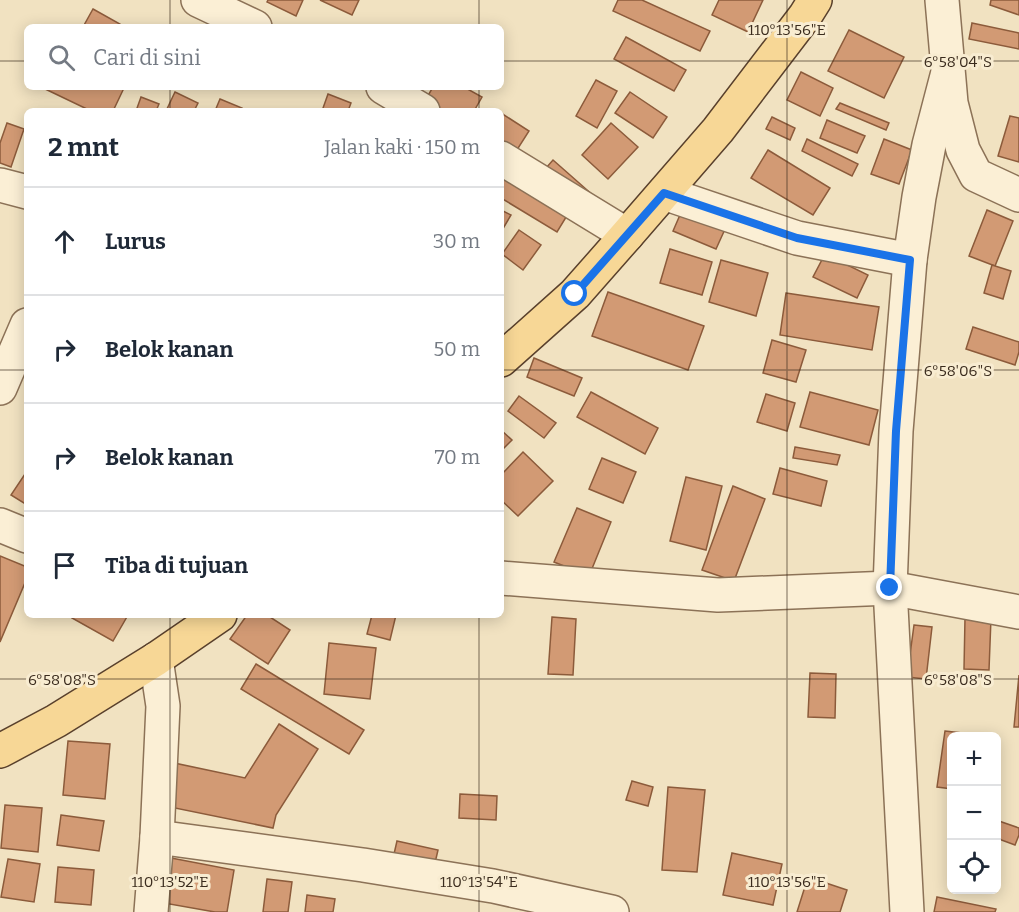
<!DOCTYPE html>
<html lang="id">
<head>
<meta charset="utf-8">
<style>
  :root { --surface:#fff; --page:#f6f6f7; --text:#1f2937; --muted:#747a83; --line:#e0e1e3 }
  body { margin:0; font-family:Bitter,serif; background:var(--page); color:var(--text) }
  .controls { position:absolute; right:18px; bottom:18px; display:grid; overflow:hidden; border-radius:9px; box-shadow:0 3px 15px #0003 }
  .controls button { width:54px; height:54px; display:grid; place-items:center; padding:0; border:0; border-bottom:2px solid var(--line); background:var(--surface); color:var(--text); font:30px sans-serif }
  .stop { position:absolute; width:18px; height:18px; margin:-14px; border:4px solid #1a73e8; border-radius:50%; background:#fff }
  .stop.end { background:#1a73e8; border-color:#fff; box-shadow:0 2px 6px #0008 }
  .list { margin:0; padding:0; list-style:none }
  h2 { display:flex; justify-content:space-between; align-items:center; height:78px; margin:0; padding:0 24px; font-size:26px }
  h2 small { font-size:20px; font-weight:400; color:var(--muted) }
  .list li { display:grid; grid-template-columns:39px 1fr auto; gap:18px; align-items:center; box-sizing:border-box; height:108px; padding:0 24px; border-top:2px solid var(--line) }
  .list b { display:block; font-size:22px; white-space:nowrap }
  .list em { font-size:20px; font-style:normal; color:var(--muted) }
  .icon { flex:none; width:33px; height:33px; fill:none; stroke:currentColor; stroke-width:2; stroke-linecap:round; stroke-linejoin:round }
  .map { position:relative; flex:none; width:1019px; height:912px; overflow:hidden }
  .search { position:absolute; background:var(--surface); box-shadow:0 3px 15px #0003; left:24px; top:24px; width:480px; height:66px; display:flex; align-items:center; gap:15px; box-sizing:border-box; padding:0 21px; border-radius:9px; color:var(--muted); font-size:22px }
  .panel { position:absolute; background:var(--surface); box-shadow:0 3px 15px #0003; left:24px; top:108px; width:480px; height:510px; border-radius:9px }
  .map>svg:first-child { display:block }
  .building { fill:#d29a74; stroke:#8c5b3b; stroke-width:1.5 }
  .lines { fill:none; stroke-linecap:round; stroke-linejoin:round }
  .minor-casing { stroke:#8c7257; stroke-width:36 }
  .major-casing { stroke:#59402c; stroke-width:36 }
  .minor { stroke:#fbefd5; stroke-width:33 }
  .major { stroke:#f7d796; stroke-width:33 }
  .route { stroke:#1a73e8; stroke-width:8 }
  .ticks { fill:none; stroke:#3a2b1d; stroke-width:1.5; stroke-opacity:0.45 }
  .ticks-label { font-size:15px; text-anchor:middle; fill:#3a2b1d; stroke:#f8ecd1; stroke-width:6; stroke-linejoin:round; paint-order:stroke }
</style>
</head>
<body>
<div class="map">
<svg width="1019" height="912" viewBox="0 0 1019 912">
  <rect width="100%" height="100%" fill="#f1e2c1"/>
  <g class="building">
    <path d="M 268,0 L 303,0 L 296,16 L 267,2 Z"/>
    <path d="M 320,0 L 359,0 L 352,15 Z"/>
    <path d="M 618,0 L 642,0 L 710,31 L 700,51 L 613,11 Z"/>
    <path d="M 719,0 L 763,0 L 748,32 L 712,15 Z"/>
    <path d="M 991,0 L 1019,0 L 1019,15 L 990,5 Z"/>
    <path d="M 93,9 L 120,24 L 119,27 L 83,27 Z"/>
    <path d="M 972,23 L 1019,33 L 1019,49 L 969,39 Z"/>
    <path d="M 849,30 L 904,57 L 884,98 L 828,71 Z"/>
    <path d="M 626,37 L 686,70 L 674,91 L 614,59 Z"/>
    <path d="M 801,72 L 833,88 L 820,116 L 787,100 Z"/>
    <path d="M 596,80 L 617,91 L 597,128 L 576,116 Z"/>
    <path d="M 41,87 L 123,87 L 124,88 L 113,111 L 91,111 Z"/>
    <path d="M 433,87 L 464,87 L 482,97 L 474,111 L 436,111 L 423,104 Z"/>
    <path d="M 175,92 L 198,103 L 194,111 L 166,111 Z"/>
    <path d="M 630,92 L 667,117 L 653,138 L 615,113 Z"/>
    <path d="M 328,94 L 351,103 L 348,111 L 322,111 Z"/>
    <path d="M 141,97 L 159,104 L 156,111 L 136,111 Z"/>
    <path d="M 220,99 L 242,108 L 240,111 L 215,111 Z"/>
    <path d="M 840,103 L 889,123 L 886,130 L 836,109 Z"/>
    <path d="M 501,113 L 529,131 L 515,153 L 501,144 Z"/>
    <path d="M 1010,116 L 1019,118 L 1019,162 L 998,156 Z"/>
    <path d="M 772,117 L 795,128 L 790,140 L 766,129 Z"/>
    <path d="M 827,120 L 865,136 L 857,153 L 820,138 Z"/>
    <path d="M 7,123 L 24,129 L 11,167 L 0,163 L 0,143 Z"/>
    <path d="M 611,123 L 638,147 L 608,179 L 582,155 Z"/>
    <path d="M 807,139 L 858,164 L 852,176 L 802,151 Z"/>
    <path d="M 884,139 L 912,150 L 899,184 L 871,174 Z"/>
    <path d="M 768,150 L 830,188 L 813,215 L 751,178 Z"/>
    <path d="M 553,160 L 595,197 L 546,168 Z"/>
    <path d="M 501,173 L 568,214 L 557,232 L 501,198 Z"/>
    <path d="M 683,208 L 726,227 L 716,249 L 673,231 Z"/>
    <path d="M 501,210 L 511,215 L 501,232 Z"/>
    <path d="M 987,210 L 1013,221 L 995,266 L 969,256 Z"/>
    <path d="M 519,230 L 541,245 L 523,270 L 502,254 Z"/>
    <path d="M 670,249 L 712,262 L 702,295 L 660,283 Z"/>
    <path d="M 825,254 L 868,275 L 857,298 L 813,277 Z"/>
    <path d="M 721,260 L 768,273 L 756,316 L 709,302 Z"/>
    <path d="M 992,265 L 1011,271 L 1003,299 L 984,293 Z"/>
    <path d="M 608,292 L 704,326 L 688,370 L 592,336 Z"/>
    <path d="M 786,293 L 879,307 L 872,350 L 780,335 Z"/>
    <path d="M 973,327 L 1019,342 L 1019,352 L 1015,365 L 966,349 Z"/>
    <path d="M 772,340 L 806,350 L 796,382 L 763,373 Z"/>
    <path d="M 534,358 L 582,378 L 574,396 L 527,377 Z"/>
    <path d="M 591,392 L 658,428 L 645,454 L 577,417 Z"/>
    <path d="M 810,392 L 878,410 L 869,445 L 800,427 Z"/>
    <path d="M 766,394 L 795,403 L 787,431 L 757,422 Z"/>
    <path d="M 519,396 L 556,423 L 544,438 L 508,411 Z"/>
    <path d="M 501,430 L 512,440 L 501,451 Z"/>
    <path d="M 795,447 L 840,455 L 837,465 L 793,458 Z"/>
    <path d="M 523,452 L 553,481 L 518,516 L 501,500 L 501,475 Z"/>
    <path d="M 602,458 L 636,472 L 623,503 L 589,489 Z"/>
    <path d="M 780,468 L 827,481 L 821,506 L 773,494 Z"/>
    <path d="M 27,471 L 27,505 L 11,495 Z"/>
    <path d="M 686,477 L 722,486 L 706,550 L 670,541 Z"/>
    <path d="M 733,486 L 765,499 L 734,581 L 702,570 Z"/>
    <path d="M 577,508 L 611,522 L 589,576 L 554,562 Z"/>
    <path d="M 0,556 L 27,567 L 27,578 L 0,642 Z"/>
    <path d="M 74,615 L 128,615 L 113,641 L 72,618 Z"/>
    <path d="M 247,615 L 267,615 L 290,630 L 268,664 L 230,639 Z"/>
    <path d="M 372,615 L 396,615 L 390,640 L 367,634 Z"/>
    <path d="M 552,617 L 576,619 L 573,675 L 548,674 Z"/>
    <path d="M 965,618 L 991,618 L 989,670 L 964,669 Z"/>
    <path d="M 914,625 L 932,627 L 926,679 L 907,677 Z"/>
    <path d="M 329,643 L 376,648 L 370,699 L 324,694 Z"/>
    <path d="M 256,664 L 364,730 L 349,754 L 241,689 Z"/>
    <path d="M 810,673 L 836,674 L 835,718 L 808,717 Z"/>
    <path d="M 1019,675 L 1019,727 L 1014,727 Z"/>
    <path d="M 279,724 L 318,749 L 276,815 L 273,828 L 165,806 L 174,763 L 245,778 Z"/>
    <path d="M 945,731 L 989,736 L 952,736 L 952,789 L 937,787 Z"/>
    <path d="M 68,741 L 110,744 L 105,799 L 63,795 Z"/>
    <path d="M 632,781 L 653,787 L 648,806 L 626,800 Z"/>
    <path d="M 668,787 L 705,790 L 697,872 L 662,870 Z"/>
    <path d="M 460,794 L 497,796 L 496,820 L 459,818 Z"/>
    <path d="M 5,805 L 42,808 L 38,852 L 1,848 Z"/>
    <path d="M 61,815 L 104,821 L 99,851 L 57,845 Z"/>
    <path d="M 996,820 L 1019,828 L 1019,835 L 1015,845 L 996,838 Z"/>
    <path d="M 397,841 L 438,850 L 435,863 L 394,854 Z"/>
    <path d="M 732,853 L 782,864 L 773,905 L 723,895 Z"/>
    <path d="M 166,857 L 234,870 L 227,912 L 215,912 L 158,902 Z"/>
    <path d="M 8,859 L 40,864 L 34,902 L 1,897 Z"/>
    <path d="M 58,867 L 94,870 L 91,905 L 55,902 Z"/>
    <path d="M 808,877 L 847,890 L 840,912 L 797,912 Z"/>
    <path d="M 267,879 L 292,882 L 288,912 L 263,912 Z"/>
    <path d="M 307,895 L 335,899 L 333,912 L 305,912 Z"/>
    <path d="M 937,897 L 996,909 L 995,912 L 934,912 Z"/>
  </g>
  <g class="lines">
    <g class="minor-casing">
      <g id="minor">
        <path d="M 198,0 L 255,27"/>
        <path d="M 942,0 L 951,103 L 963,150 L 976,175 L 1019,195"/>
        <path d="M 383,87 L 423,111"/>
        <path d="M 501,158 L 627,235"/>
        <path d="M 0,185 L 27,192"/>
        <path d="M 664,193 L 797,238 L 910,260"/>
        <path d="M 0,388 L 27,325"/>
        <path d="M 0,525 L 27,536"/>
        <path d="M 501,578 L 718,595 L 890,588 L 1019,612"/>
        <path d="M 157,837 L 363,865 L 493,886 L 612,912"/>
        <path d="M 151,912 L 157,837 L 163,706 L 156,659"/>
        <path d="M 907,912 L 890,588 L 896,431 L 910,260 L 919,197 L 929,145 L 947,76"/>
      </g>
    </g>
    <g class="major-casing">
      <g id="major">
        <path d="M 501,360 L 575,294 L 627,235 L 718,130 L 805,16 L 815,0"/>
        <path d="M 0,751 L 56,721 L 156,659 L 220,615"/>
      </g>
    </g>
    <use href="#minor" class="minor"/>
    <use href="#major" class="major"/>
  </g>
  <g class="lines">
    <path class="route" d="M 575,294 L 664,193 L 797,238 L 910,260 L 896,431 L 890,588"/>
  </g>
  <path class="ticks" d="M 170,0 L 170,27M 479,0 L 479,27M 787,0 L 787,912M 0,61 L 27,61M 501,61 L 1019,61M 170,87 L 170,111M 479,87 L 479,111M 0,370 L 27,370M 501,370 L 1019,370M 170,615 L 170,912M 479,615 L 479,912M 0,679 L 1019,679"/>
  <g class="ticks-label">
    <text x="787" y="35">110°13'56"E</text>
    <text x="958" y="67">6°58'04"S</text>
    <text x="958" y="376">6°58'06"S</text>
    <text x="62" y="685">6°58'08"S</text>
    <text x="958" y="685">6°58'08"S</text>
    <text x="170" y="887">110°13'52"E</text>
    <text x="479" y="887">110°13'54"E</text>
    <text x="787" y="887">110°13'56"E</text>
  </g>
</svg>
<div class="controls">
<button>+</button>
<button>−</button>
<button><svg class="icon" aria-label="locate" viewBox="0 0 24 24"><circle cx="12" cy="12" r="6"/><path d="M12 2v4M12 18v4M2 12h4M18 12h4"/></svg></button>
</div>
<div class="stop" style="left:575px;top:294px"></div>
<div class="stop end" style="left:890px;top:588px"></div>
<div class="search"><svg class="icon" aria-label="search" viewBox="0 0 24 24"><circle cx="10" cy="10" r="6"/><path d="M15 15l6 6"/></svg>Cari di sini</div>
<section class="panel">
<h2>2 mnt<small>Jalan kaki · 150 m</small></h2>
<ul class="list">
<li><svg class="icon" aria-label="ahead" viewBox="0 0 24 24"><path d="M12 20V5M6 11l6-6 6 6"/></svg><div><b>Lurus</b></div><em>30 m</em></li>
<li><svg class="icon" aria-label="right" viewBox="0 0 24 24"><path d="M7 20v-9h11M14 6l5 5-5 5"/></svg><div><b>Belok kanan</b></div><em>50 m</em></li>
<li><svg class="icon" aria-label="right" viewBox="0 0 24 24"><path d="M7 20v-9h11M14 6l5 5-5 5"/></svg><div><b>Belok kanan</b></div><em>70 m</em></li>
<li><svg class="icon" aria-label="arrive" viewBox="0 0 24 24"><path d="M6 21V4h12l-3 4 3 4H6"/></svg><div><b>Tiba di tujuan</b></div></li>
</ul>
</section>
</div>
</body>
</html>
